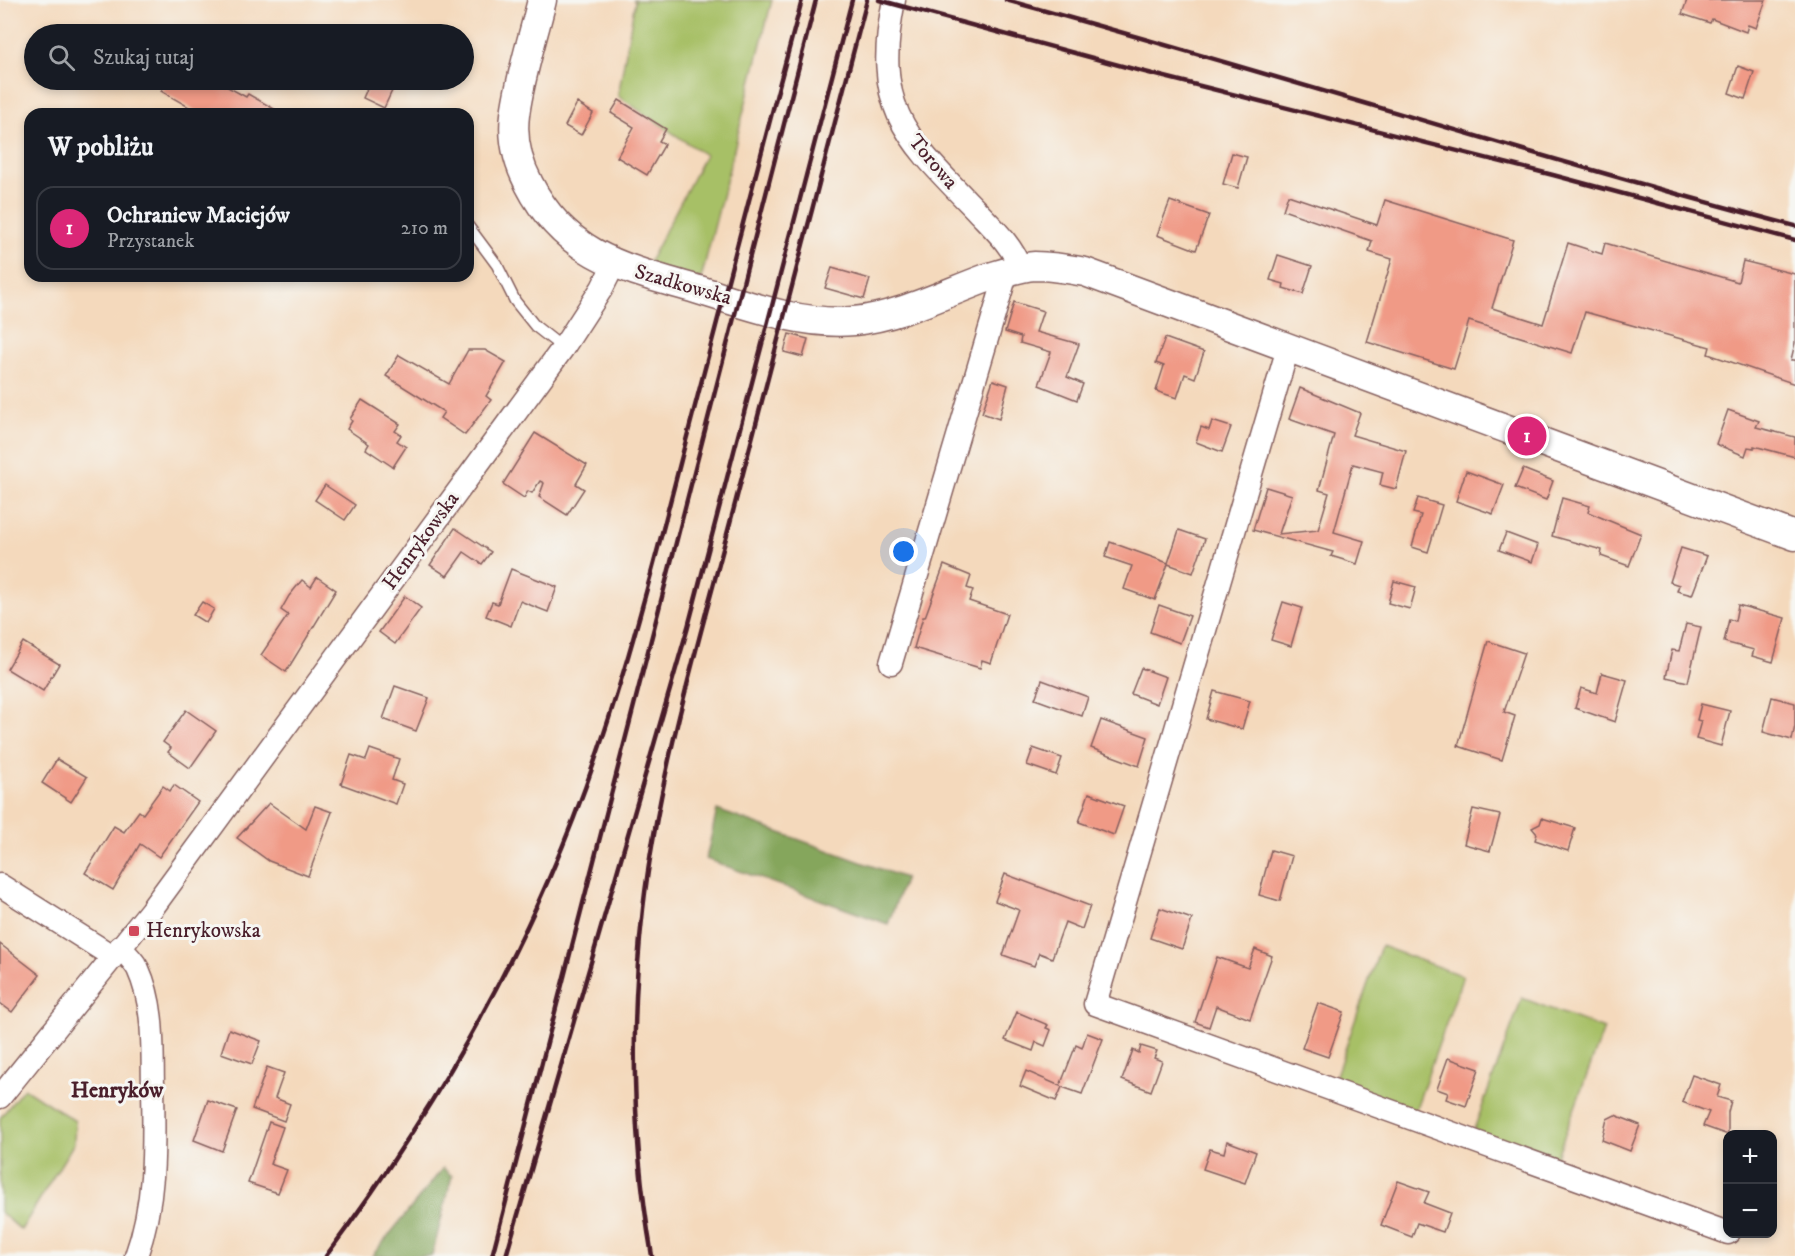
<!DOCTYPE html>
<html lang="pl">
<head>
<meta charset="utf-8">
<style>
  :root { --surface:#171b24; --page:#242831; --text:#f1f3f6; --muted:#9ea1a6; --line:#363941; --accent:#db2777 }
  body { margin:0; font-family:"IM FELL DW Pica",serif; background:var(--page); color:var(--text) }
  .controls { position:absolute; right:18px; bottom:18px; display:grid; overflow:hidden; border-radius:12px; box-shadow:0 3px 9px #0003 }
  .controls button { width:54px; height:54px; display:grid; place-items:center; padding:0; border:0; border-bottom:2px solid var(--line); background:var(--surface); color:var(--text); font:30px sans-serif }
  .you { position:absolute; left:904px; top:552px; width:21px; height:21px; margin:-15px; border:4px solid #fff; border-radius:50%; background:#1a73e8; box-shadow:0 0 0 9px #1a73e833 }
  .badge { display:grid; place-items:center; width:39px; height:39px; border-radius:50%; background:var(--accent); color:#fff; font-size:20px; font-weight:700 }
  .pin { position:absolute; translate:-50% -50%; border:3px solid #fff; box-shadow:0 2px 6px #0006 }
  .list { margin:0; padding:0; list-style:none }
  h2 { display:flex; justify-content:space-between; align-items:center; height:78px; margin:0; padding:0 24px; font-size:26px }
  h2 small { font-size:20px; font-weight:400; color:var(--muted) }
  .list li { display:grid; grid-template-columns:39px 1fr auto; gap:18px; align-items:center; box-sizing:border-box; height:84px; margin:0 12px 12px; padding:0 12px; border:2px solid var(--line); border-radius:18px }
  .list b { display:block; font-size:22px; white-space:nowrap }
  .list p { margin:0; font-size:20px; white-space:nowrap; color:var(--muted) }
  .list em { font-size:20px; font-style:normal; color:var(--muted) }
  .icon { flex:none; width:33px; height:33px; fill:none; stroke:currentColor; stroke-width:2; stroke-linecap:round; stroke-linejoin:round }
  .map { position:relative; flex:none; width:1795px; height:1256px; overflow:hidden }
  .search { position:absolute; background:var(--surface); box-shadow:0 3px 9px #0003; left:24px; top:24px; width:450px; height:66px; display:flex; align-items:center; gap:15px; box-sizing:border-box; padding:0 21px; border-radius:33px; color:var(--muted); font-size:22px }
  .panel { position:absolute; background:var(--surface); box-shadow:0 3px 9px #0003; left:24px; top:108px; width:450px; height:174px; border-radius:18px }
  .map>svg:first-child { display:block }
  .green { fill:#a7c066; stroke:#787048; stroke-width:1.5 }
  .forest { fill:#85a65b; stroke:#686243; stroke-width:1.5 }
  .building { fill:#f09a86 }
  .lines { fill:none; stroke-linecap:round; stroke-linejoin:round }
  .service-casing { stroke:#86605e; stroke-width:13 }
  .minor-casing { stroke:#86605e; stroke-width:25 }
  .tertiary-casing { stroke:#86605e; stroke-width:31 }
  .service { stroke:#fff; stroke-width:10 }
  .minor { stroke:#fff; stroke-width:22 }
  .tertiary { stroke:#fff; stroke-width:28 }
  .rail { stroke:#4a1f2b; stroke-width:4.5 }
  .poi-dot { fill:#d1495b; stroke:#f6f6f2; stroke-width:2 }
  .labels { text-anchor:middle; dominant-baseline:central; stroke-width:6; stroke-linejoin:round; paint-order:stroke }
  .street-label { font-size:21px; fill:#4a1f2b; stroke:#f6f6f2 }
  .poi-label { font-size:21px; fill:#4a1f2b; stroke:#f6f6f2; text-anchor:start }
  .neighbourhood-label { font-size:22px; font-weight:bold; fill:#4a1f2b; stroke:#f6f6f2 }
</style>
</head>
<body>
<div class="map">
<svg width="1795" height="1256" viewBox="0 0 1795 1256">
  <rect width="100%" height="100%" fill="#f6f6f2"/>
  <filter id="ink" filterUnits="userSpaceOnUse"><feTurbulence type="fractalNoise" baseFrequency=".0167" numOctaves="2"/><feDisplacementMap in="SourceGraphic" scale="12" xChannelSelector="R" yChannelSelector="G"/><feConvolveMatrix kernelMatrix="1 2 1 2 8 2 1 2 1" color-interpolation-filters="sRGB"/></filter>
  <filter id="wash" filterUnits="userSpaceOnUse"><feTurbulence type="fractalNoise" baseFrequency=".008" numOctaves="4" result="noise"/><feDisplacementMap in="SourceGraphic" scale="24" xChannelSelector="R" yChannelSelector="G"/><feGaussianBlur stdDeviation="1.35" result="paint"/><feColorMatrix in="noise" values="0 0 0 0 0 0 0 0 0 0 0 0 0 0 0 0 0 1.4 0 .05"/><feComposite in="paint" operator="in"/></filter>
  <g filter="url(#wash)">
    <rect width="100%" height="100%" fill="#f4d9bc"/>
    <g class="green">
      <path d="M 633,0 L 772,0 L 701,279 L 647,266 L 705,155 L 618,96 L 635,1 Z"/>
      <path d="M 1381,946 L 1463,976 L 1415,1111 L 1334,1081 Z"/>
      <path d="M 1522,998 L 1604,1029 L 1555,1161 L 1473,1132 Z"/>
      <path d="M 24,1088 L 75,1121 L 74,1143 L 21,1230 L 0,1212 L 0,1118 Z"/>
    </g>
    <g class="forest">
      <path d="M 717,810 L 905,878 L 888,924 L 706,859 Z"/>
      <path d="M 443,1168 L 452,1176 L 432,1256 L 372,1256 Z"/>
    </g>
    <g id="blocks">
      <g class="building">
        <path d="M 1687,0 L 1766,0 L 1756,28 L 1748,25 L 1746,32 L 1712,19 L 1710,23 L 1682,14 Z"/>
        <path d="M 1738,66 L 1754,72 L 1745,99 L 1729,93 Z"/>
        <path d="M 168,80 L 215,80 L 246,97 L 248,94 L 283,114 L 201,114 L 161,91 Z"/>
        <path d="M 371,80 L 397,80 L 384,108 L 363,98 Z"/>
        <path d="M 619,100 L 666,129 L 659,141 L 665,144 L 647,175 L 617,157 L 634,127 L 611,113 Z"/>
        <path d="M 577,103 L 593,113 L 581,135 L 565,126 Z"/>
        <path d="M 1232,153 L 1247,157 L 1238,188 L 1223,184 Z"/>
        <path d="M 1288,195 L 1377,225 L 1385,200 L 1513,240 L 1492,308 L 1543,324 L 1568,243 L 1602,254 L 1605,243 L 1738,282 L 1743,261 L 1795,274 L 1795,343 L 1791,360 L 1795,360 L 1795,384 L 1708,354 L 1710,347 L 1585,312 L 1572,353 L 1469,321 L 1454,369 L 1367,342 L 1392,259 L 1369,252 L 1372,241 L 1283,210 Z"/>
        <path d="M 1170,201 L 1209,215 L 1196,250 L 1157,235 Z"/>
        <path d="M 1278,255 L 1312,266 L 1303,294 L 1283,288 L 1284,284 L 1270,280 Z"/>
        <path d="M 832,268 L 870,279 L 864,299 L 825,288 Z"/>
        <path d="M 1014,302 L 1043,311 L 1036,332 L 1079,344 L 1067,377 L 1083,384 L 1077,400 L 1039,385 L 1051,352 L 1020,343 L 1021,337 L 1005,332 Z"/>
        <path d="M 789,334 L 808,339 L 803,357 L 784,352 Z"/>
        <path d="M 1165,338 L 1204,352 L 1195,378 L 1185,374 L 1177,398 L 1156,391 L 1164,366 L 1156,363 Z"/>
        <path d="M 468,350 L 485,350 L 506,362 L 486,396 L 491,400 L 465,435 L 440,418 L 444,412 L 386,376 L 399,355 L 449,384 Z"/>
        <path d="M 993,380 L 1008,385 L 999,419 L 982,413 Z"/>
        <path d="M 1300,388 L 1360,413 L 1352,435 L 1406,451 L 1396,489 L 1380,485 L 1383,472 L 1353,464 L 1334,532 L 1364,541 L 1357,564 L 1331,556 L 1333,552 L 1253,530 L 1266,487 L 1292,495 L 1279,534 L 1318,530 L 1329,493 L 1319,490 L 1334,435 L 1289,419 Z"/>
        <path d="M 362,400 L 400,424 L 395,431 L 401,435 L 397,441 L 406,447 L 393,467 L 366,449 L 369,444 L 347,429 L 352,421 L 350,419 Z"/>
        <path d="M 1728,410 L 1759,421 L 1756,427 L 1795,437 L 1795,457 L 1754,446 L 1754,448 L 1748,447 L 1745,456 L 1716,444 Z"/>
        <path d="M 1212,421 L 1231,427 L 1222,452 L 1196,442 L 1201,427 L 1209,430 Z"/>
        <path d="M 535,433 L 587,465 L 576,484 L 584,489 L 567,515 L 539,497 L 544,483 L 540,481 L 532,493 L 528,491 L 524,498 L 503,484 Z"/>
        <path d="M 1523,469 L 1553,481 L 1546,500 L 1515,488 Z"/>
        <path d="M 1466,471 L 1504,485 L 1493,514 L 1456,501 Z"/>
        <path d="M 325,485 L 355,505 L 345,520 L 315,500 Z"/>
        <path d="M 1418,498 L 1442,505 L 1428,552 L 1412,547 L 1421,515 L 1413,513 Z"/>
        <path d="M 1562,498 L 1590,506 L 1588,512 L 1641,534 L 1629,566 L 1601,556 L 1602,550 L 1552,536 Z"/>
        <path d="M 455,528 L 491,552 L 482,564 L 464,552 L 447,576 L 430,565 Z"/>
        <path d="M 1179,530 L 1205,539 L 1193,573 L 1168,564 L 1155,600 L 1124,589 L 1132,566 L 1105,557 L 1110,542 L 1168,563 Z"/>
        <path d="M 1506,533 L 1538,545 L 1532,562 L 1499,550 Z"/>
        <path d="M 1681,548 L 1707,556 L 1692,595 L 1677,591 L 1679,585 L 1670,582 Z"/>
        <path d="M 944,565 L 971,576 L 967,588 L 973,590 L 969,601 L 1007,614 L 991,663 L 982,660 L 980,668 L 914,648 L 923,617 L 925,617 Z"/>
        <path d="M 511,569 L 557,587 L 548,612 L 520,601 L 511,626 L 486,616 L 492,602 L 498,604 Z"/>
        <path d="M 317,577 L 336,590 L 286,672 L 261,655 L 288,615 L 281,610 L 289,596 L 302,580 L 311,587 Z"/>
        <path d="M 1394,581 L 1416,587 L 1410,609 L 1388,603 Z"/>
        <path d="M 405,596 L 421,608 L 395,644 L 379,632 Z"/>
        <path d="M 202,602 L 214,609 L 206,623 L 193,615 Z"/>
        <path d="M 1283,602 L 1302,608 L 1291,646 L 1271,640 Z"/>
        <path d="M 1159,605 L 1190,616 L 1180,643 L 1150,632 Z"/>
        <path d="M 1738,605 L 1785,618 L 1773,662 L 1752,656 L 1754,650 L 1724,642 L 1729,619 L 1735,621 Z"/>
        <path d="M 1686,624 L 1701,627 L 1688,682 L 1666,677 L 1672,650 L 1679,651 Z"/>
        <path d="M 1488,641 L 1524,653 L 1504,712 L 1515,716 L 1502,760 L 1458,746 Z"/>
        <path d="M 23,642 L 59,664 L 43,691 L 7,669 Z"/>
        <path d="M 1141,668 L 1166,677 L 1157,704 L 1131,694 Z"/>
        <path d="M 1602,673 L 1627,680 L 1615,722 L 1575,708 L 1581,688 L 1597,693 Z"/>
        <path d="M 1042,680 L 1088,697 L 1082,716 L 1035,699 Z"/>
        <path d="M 395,686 L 429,698 L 416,731 L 383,719 Z"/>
        <path d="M 1214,691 L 1250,701 L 1242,729 L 1206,719 Z"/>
        <path d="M 1772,697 L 1795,703 L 1795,726 L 1792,740 L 1763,732 Z"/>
        <path d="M 1701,704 L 1730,711 L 1721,746 L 1696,739 L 1701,721 L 1697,720 Z"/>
        <path d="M 186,710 L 216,731 L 190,768 L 168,752 L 171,748 L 163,742 Z"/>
        <path d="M 1101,720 L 1148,737 L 1139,766 L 1091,748 Z"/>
        <path d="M 1033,748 L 1062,758 L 1056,775 L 1027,765 Z"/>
        <path d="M 370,749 L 399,759 L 392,780 L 403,784 L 396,804 L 341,784 L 351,755 L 366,760 Z"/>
        <path d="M 57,759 L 87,777 L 71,802 L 42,783 Z"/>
        <path d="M 174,785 L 198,802 L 159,857 L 140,844 L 113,890 L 85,873 L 114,826 L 124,832 L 139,811 L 143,814 L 163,786 L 170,791 Z"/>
        <path d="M 1089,793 L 1124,806 L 1114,835 L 1079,822 Z"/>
        <path d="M 269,803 L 306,829 L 315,806 L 332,812 L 308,876 L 269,861 L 237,838 Z"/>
        <path d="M 1473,809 L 1500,815 L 1490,851 L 1464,844 Z"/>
        <path d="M 1542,818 L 1575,828 L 1568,851 L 1535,840 L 1537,834 L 1532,828 L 1540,824 Z"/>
        <path d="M 1271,850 L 1292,856 L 1280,901 L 1259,895 Z"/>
        <path d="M 1005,874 L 1090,906 L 1082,929 L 1065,922 L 1052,958 L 1039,953 L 1034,966 L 1003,955 L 1019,910 L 995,901 Z"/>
        <path d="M 1160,908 L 1192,919 L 1182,949 L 1150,938 Z"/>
        <path d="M 0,944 L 40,975 L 12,1012 L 0,1003 Z"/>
        <path d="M 1255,949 L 1272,956 L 1250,1019 L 1216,1006 L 1209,1027 L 1195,1022 L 1217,957 L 1248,968 Z"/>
        <path d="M 1318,1003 L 1344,1012 L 1328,1057 L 1302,1048 Z"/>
        <path d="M 1017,1012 L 1048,1025 L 1046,1028 L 1051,1030 L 1045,1046 L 1036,1042 L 1033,1051 L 1005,1040 Z"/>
        <path d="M 229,1029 L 261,1041 L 252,1064 L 221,1053 Z"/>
        <path d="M 1087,1033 L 1103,1039 L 1082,1094 L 1062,1087 L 1056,1101 L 1020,1086 L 1026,1071 L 1060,1086 L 1076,1045 L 1082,1048 Z"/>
        <path d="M 1141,1046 L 1157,1051 L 1154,1058 L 1162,1061 L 1151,1091 L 1122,1080 L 1133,1050 L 1139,1053 Z"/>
        <path d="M 1448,1058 L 1479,1069 L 1466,1106 L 1446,1099 L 1448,1093 L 1437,1089 Z"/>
        <path d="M 267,1067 L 284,1073 L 275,1098 L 290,1104 L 284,1121 L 252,1109 Z"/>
        <path d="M 1692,1075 L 1721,1085 L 1717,1097 L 1731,1101 L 1728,1112 L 1728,1135 L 1703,1126 L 1709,1112 L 1682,1102 Z"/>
        <path d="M 208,1100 L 237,1110 L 222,1151 L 194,1140 Z"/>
        <path d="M 1615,1115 L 1640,1125 L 1630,1151 L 1602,1140 L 1607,1119 Z"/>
        <path d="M 269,1122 L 283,1127 L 270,1164 L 287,1170 L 278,1193 L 248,1183 Z"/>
        <path d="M 1227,1141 L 1256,1152 L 1245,1183 L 1203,1169 L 1210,1149 L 1224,1153 Z"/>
        <path d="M 1398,1181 L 1429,1192 L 1424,1203 L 1450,1213 L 1443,1232 L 1417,1223 L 1412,1237 L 1381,1225 Z"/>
      </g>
    </g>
  </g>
  <g filter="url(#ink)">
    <use href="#blocks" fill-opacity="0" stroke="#86605e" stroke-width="1.5"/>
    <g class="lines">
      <g class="service-casing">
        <path id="service" d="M 468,226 L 497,265 L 515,301 L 535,326 L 563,348"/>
      </g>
      <g class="minor-casing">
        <g id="minor">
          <path d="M 894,0 C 872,109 905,137 977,211 C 994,229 1012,245 1021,269"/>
          <path d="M 1288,348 L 1095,1004 L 1728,1233"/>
          <path d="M 891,663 L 1007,271"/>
          <path d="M 0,885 L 112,956"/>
          <path d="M 120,947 C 126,954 134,961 138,969 C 155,1006 152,1047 153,1087 C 154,1145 156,1200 136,1256"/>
          <path d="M 0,1097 L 151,910 L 563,348 L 602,288 L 614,264"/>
        </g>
      </g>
      <g class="tertiary-casing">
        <path id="tertiary" d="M 542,0 C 533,38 520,76 515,115 C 512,139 518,163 529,184 C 566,257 627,269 699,290 C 747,305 803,326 854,321 C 901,316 943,294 987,278 C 1003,273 1019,267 1035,266 C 1052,266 1069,269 1085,272 L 1795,536"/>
      </g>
      <use href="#service" class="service"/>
      <use href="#minor" class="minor"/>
      <use href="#tertiary" class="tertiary"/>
      <g class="rail">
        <path d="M 879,0 L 1137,70 L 1553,175 L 1795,240"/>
        <path d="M 1006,0 C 1270,72 1530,156 1795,226"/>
        <path d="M 326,1256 C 414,1138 491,1012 550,876 C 610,739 647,592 684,448 C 723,298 762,149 802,0"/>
        <path d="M 492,1256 L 816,0"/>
        <path d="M 506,1256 L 688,627 L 852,0"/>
        <path d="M 652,1256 C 632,1141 630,1024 643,909 C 659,770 701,635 736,500 C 780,333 823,167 867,0"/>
      </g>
    </g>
  </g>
  <rect class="poi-dot" x="128" y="925" width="12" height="12" rx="3"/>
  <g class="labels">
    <g class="street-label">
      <text transform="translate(933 162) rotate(50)">Torowa</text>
      <text transform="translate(683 285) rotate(16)">Szadkowska</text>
      <text transform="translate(421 541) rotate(-54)">Henrykowska</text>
    </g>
    <g class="poi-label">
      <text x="146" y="931">Henrykowska</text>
    </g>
    <g class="neighbourhood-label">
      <text x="117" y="1090">Henryków</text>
    </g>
  </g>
</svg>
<div class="controls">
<button>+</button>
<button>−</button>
</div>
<div class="you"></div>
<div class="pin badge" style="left:1527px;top:436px">1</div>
<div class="search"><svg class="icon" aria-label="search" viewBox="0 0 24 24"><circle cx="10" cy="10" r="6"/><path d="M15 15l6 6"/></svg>Szukaj tutaj</div>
<section class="panel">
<h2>W pobliżu<small></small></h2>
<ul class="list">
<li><span class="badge">1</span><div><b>Ochraniew Maciejów</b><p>Przystanek</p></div><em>210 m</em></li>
</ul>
</section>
</div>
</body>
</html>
